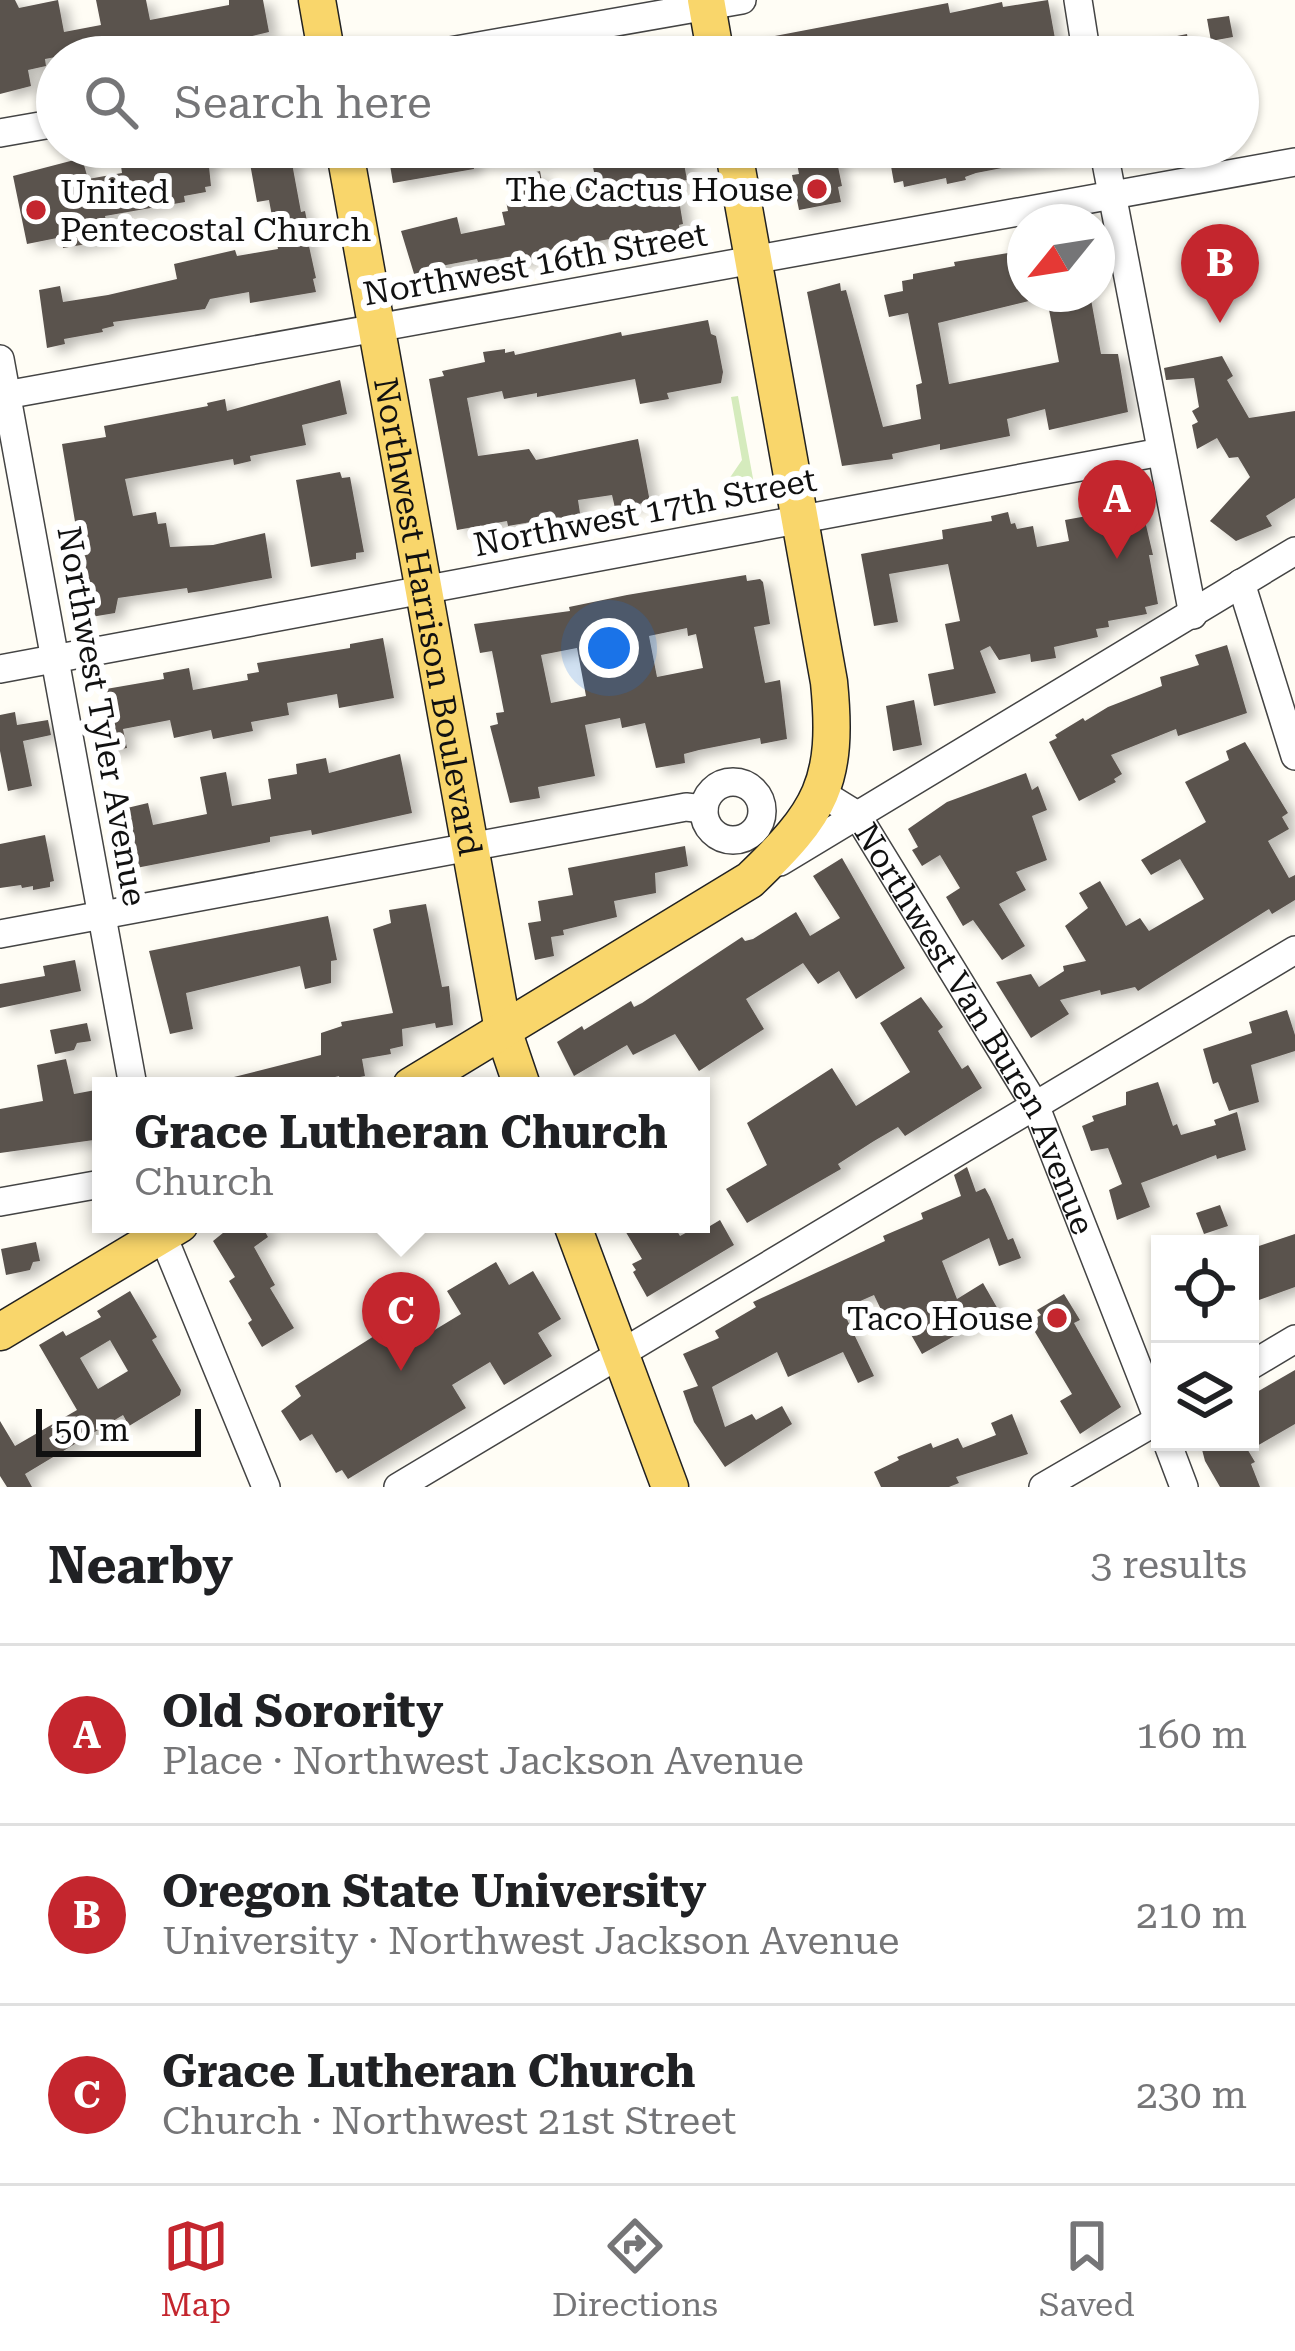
<!DOCTYPE html>
<html lang="en">
<head>
<meta charset="utf-8">
<style>
  :root { --surface:#fff; --page:#f2f2f2; --text:#202124; --muted:#757577; --line:#e0e0e0; --accent:#c4262e }
  body { margin:0; font-family:"Roboto Serif",serif; background:var(--page); color:var(--text) }
  .controls { position:absolute; right:36px; bottom:36px; display:grid; overflow:hidden; border-radius:0px; box-shadow:0 3px 9px #0004 }
  .controls button { width:108px; height:108px; display:grid; place-items:center; padding:0; border:0; border-bottom:3px solid var(--line); background:var(--surface); color:var(--text); font:60px sans-serif }
  .compass { position:absolute; left:1007px; top:204px; width:108px; height:108px; border-radius:50%; background:var(--surface); box-shadow:0 3px 9px #0004; rotate:240deg }
  .scale { position:absolute; left:36px; bottom:30px; width:165px; box-sizing:border-box; padding-left:12px; border:6px solid #111; border-top:0; font-size:33px; line-height:42px; white-space:nowrap; color:#111; -webkit-text-stroke:9px #fff; paint-order:stroke }
  .you { position:absolute; left:609px; top:648px; width:42px; height:42px; margin:-30px; border:9px solid #fff; border-radius:50%; background:#1a73e8; box-shadow:0 0 0 18px #1a73e833 }
  .badge { display:grid; place-items:center; width:78px; height:78px; border-radius:50%; background:var(--accent); color:#fff; font-size:39px; font-weight:700 }
  .pin { position:absolute; translate:-50% -99px; filter:drop-shadow(0 3px 6px #0008) }
  .pin::after { content:''; position:absolute; top:63px; width:42px; height:36px; background:inherit; clip-path:polygon(0 0,100% 0,50% 100%) }
  .popup { position:absolute; left:92px; top:1077px; width:618px; height:156px; box-sizing:border-box; display:grid; place-content:center; border-radius:0px; background:var(--surface); filter:drop-shadow(0 3px 9px #0005); font-size:39px; white-space:nowrap; color:var(--muted) }
  .popup b { font-size:45px; color:var(--text) }
  .popup::after { content:''; position:absolute; left:50%; top:100%; margin-left:-24px; border:24px solid transparent; border-top-color:var(--surface) }
  .list { margin:0; padding:0; list-style:none }
  h2 { display:flex; justify-content:space-between; align-items:center; height:156px; margin:0; padding:0 48px; font-size:51px }
  h2 small { font-size:39px; font-weight:400; color:var(--muted) }
  .list li { display:grid; grid-template-columns:78px 1fr auto; gap:36px; align-items:center; box-sizing:border-box; height:180px; padding:0 48px; border-top:3px solid var(--line) }
  .list b { display:block; font-size:45px; white-space:nowrap }
  .list p { margin:0; font-size:39px; white-space:nowrap; color:var(--muted) }
  .list em { font-size:39px; font-style:normal; color:var(--muted) }
  .icon { flex:none; width:66px; height:66px; fill:none; stroke:currentColor; stroke-width:2; stroke-linecap:round; stroke-linejoin:round }
  .map { position:relative; flex:none; width:1295px; height:1487px; overflow:hidden }
  .search { position:absolute; background:var(--surface); box-shadow:0 3px 9px #0004; left:36px; right:36px; top:36px; height:132px; display:flex; align-items:center; gap:30px; box-sizing:border-box; padding:0 42px; border-radius:66px; color:var(--muted); font-size:45px }
  .sheet { height:696px; background:var(--surface) }
  nav { display:flex; justify-content:space-around; align-items:center; box-sizing:border-box; height:168px; border-top:3px solid var(--line); background:var(--surface); font-size:33px; color:var(--muted) }
  nav a { display:grid; justify-items:center; gap:6px }
  nav .on { color:var(--accent) }
  .map>svg:first-child { display:block }
  .green { fill:#d5ebbd }
  .building { fill:#5a524d; fill-rule:evenodd; filter:url(#shadow) }
  .lines { fill:none; stroke-linecap:round; stroke-linejoin:round }
  .minor-casing { stroke:#444; stroke-width:30 }
  .major-casing { stroke:#222; stroke-width:39 }
  .minor { stroke:#fff; stroke-width:27 }
  .major { stroke:#f9d66b; stroke-width:36 }
  .poi-dot { fill:#c4262e; stroke:#fff; stroke-width:4.5 }
  .labels { text-anchor:middle; dominant-baseline:central; stroke-width:12; stroke-linejoin:round; paint-order:stroke }
  .poi-label { font-size:33px; fill:#111; stroke:#fff; text-anchor:end }
  .street-label { font-size:33px; fill:#111; stroke:#fff }
</style>
</head>
<body>
<div class="map">
<svg width="1295" height="1487" viewBox="0 0 1295 1487">
  <defs>
    <filter id="shadow"><feDropShadow dx="9" dy="5" stdDeviation="6" flood-color="#0004"/></filter>
  </defs>
  <rect width="100%" height="100%" fill="#fffdf5"/>
  <path class="green" d="M 738,396 L 756,495 L 733,499 L 729,479 L 742,460 L 731,397 Z"/>
  <g class="building">
    <path d="M 0,0 L 15,0 L 19,8 L 58,0 L 64,32 L 101,25 L 96,0 L 146,0 L 150,20 L 229,5 L 229,0 L 263,0 L 269,32 L 164,57 L 145,57 L 144,52 L 89,57 L 88,51 L 45,59 L 46,66 L 28,70 L 31,86 L 0,94 Z"/>
    <path d="M 1048,0 L 1058,55 L 1048,57 L 1025,57 L 1023,50 L 992,57 L 762,57 L 759,39 L 948,3 L 950,13 L 1002,2 L 1003,7 Z"/>
    <path d="M 1229,16 L 1233,37 L 1211,41 L 1207,19 Z"/>
    <path d="M 1187,34 L 1191,57 L 1150,57 L 1147,42 Z"/>
    <path d="M 149,147 L 207,147 L 211,186 L 205,187 L 206,192 L 184,196 L 185,202 L 105,216 L 111,240 L 63,248 L 62,237 L 27,244 L 13,176 L 82,158 L 88,179 L 122,173 L 121,166 L 136,164 L 135,150 Z"/>
    <path d="M 247,147 L 289,147 L 301,212 L 305,211 L 310,236 L 307,237 L 316,278 L 313,279 L 316,292 L 250,303 L 249,292 L 210,299 L 205,309 L 113,322 L 114,326 L 102,329 L 103,332 L 64,339 L 65,344 L 47,348 L 39,290 L 60,286 L 63,302 L 108,295 L 177,279 L 174,264 L 235,250 L 237,256 L 278,249 L 269,200 L 257,202 Z"/>
    <path d="M 387,147 L 470,147 L 474,169 L 393,183 Z"/>
    <path d="M 589,147 L 612,147 L 614,159 L 681,147 L 687,180 L 676,182 L 683,224 L 679,225 L 680,232 L 627,242 L 626,236 L 538,252 L 540,258 L 516,263 L 514,256 L 478,262 L 477,259 L 441,266 L 443,273 L 415,277 L 401,231 L 457,217 L 461,234 L 505,225 L 502,212 L 508,211 L 506,201 L 523,197 L 519,176 L 540,171 L 544,192 L 596,182 Z"/>
    <path d="M 794,147 L 834,147 L 842,186 L 838,187 L 841,202 L 799,210 L 792,175 L 799,174 Z"/>
    <path d="M 931,147 L 1063,147 L 1064,156 L 976,173 L 965,177 L 966,180 L 947,184 L 946,178 L 904,187 L 903,181 L 894,183 L 889,155 Z"/>
    <path d="M 1020,251 L 1029,301 L 938,323 L 949,384 L 1059,362 L 1046,294 L 1090,294 L 1101,354 L 1118,354 L 1128,412 L 1049,430 L 1045,409 L 1007,419 L 1010,436 L 940,450 L 940,444 L 892,454 L 893,459 L 842,466 L 807,292 L 840,283 L 841,291 L 846,290 L 883,427 L 921,419 L 916,385 L 922,383 L 908,313 L 889,317 L 884,295 L 903,291 L 902,281 L 913,279 L 913,274 L 955,266 L 954,262 Z"/>
    <path d="M 708,320 L 711,334 L 716,336 L 723,372 L 721,383 L 667,393 L 669,399 L 640,404 L 635,379 L 537,397 L 537,393 L 504,399 L 502,391 L 467,398 L 478,456 L 529,449 L 536,460 L 638,439 L 650,502 L 615,508 L 612,495 L 578,500 L 581,520 L 555,525 L 554,518 L 508,526 L 507,521 L 457,530 L 429,379 L 444,376 L 442,371 L 485,362 L 483,352 L 505,349 L 505,353 L 514,351 L 515,355 L 621,332 L 622,336 Z"/>
    <path d="M 1222,356 L 1233,376 L 1227,380 L 1249,418 L 1295,411 L 1295,498 L 1266,516 L 1272,526 L 1236,541 L 1210,521 L 1250,477 L 1238,457 L 1229,458 L 1217,438 L 1197,449 L 1192,425 L 1198,422 L 1192,411 L 1199,407 L 1194,378 L 1166,380 L 1164,368 Z"/>
    <path d="M 340,380 L 347,414 L 302,425 L 306,445 L 250,456 L 251,461 L 234,465 L 233,459 L 125,479 L 133,516 L 156,512 L 158,524 L 166,523 L 170,547 L 213,545 L 265,533 L 272,578 L 201,591 L 188,593 L 187,588 L 118,598 L 115,613 L 91,617 L 62,444 L 106,437 L 104,426 L 208,406 L 207,403 L 225,399 L 227,411 Z"/>
    <path d="M 340,472 L 342,478 L 350,477 L 364,552 L 356,553 L 356,559 L 311,567 L 296,480 Z"/>
    <path d="M 1138,491 L 1153,555 L 1149,555 L 1158,604 L 1145,607 L 1147,614 L 1108,621 L 1109,627 L 1096,629 L 1098,637 L 1054,647 L 1056,658 L 1031,662 L 1030,654 L 999,660 L 990,646 L 980,651 L 996,693 L 934,706 L 928,674 L 954,669 L 945,624 L 960,621 L 948,564 L 889,574 L 898,622 L 874,626 L 861,554 L 943,539 L 942,530 L 992,521 L 991,516 L 1008,512 L 1011,524 L 1015,523 L 1017,529 L 1033,526 L 1037,547 L 1069,541 L 1065,520 L 1098,514 L 1095,499 Z"/>
    <path d="M 746,575 L 747,581 L 760,579 L 763,582 L 770,624 L 754,627 L 765,683 L 780,680 L 787,739 L 761,744 L 760,738 L 699,750 L 684,754 L 685,763 L 656,768 L 645,723 L 622,728 L 620,718 L 585,725 L 595,776 L 538,787 L 540,798 L 510,803 L 490,726 L 498,724 L 496,713 L 504,712 L 492,651 L 480,653 L 474,624 L 570,611 L 569,607 L 627,595 ZM 687,628 L 688,636 L 696,634 L 703,668 L 657,677 L 649,636 ZM 577,648 L 586,696 L 551,703 L 541,655 Z"/>
    <path d="M 383,638 L 394,698 L 339,708 L 337,694 L 287,703 L 289,715 L 251,722 L 253,731 L 213,739 L 211,730 L 174,738 L 170,720 L 123,729 L 127,748 L 105,752 L 101,728 L 112,726 L 106,689 L 164,679 L 163,673 L 189,668 L 193,690 L 248,680 L 247,674 L 259,672 L 257,663 L 350,648 L 350,644 Z"/>
    <path d="M 1227,645 L 1247,713 L 1178,736 L 1176,729 L 1111,755 L 1122,774 L 1114,779 L 1116,782 L 1079,801 L 1049,742 L 1057,738 L 1055,735 L 1083,718 L 1085,721 L 1108,707 L 1162,686 L 1160,677 L 1199,665 L 1195,655 Z"/>
    <path d="M 914,700 L 922,745 L 893,751 L 886,706 Z"/>
    <path d="M 15,712 L 17,725 L 48,720 L 51,735 L 23,741 L 32,786 L 8,791 L 0,751 L 0,715 Z"/>
    <path d="M 1245,742 L 1288,813 L 1282,817 L 1289,829 L 1268,841 L 1289,878 L 1295,875 L 1295,900 L 1272,914 L 1269,909 L 1138,991 L 1135,987 L 1101,995 L 1100,990 L 1060,1000 L 1069,1014 L 1031,1038 L 996,982 L 1031,974 L 1039,987 L 1064,971 L 1063,966 L 1086,961 L 1065,926 L 1088,908 L 1079,893 L 1100,881 L 1126,926 L 1140,918 L 1149,931 L 1204,899 L 1180,859 L 1151,875 L 1141,860 L 1206,822 L 1185,782 L 1229,760 L 1226,751 Z"/>
    <path d="M 400,754 L 412,813 L 312,835 L 311,830 L 270,837 L 270,842 L 136,868 L 127,808 L 148,803 L 153,825 L 207,814 L 200,777 L 226,772 L 232,806 L 271,799 L 268,779 L 297,774 L 296,764 L 326,758 L 329,773 Z"/>
    <path d="M 1026,773 L 1032,790 L 1038,786 L 1047,810 L 1032,816 L 1047,860 L 1016,872 L 1026,890 L 999,904 L 1025,946 L 1002,960 L 973,920 L 963,926 L 946,897 L 960,888 L 940,855 L 922,866 L 912,850 L 918,847 L 908,829 L 947,802 Z"/>
    <path d="M 45,835 L 54,881 L 50,882 L 50,887 L 33,890 L 33,886 L 22,888 L 21,885 L 0,888 L 0,844 Z"/>
    <path d="M 685,846 L 688,866 L 655,873 L 656,893 L 614,901 L 617,917 L 563,930 L 564,935 L 551,937 L 554,956 L 535,960 L 528,923 L 541,921 L 538,901 L 573,895 L 568,868 Z"/>
    <path d="M 842,858 L 905,968 L 856,999 L 839,971 L 818,984 L 803,963 L 746,999 L 764,1029 L 699,1071 L 675,1034 L 633,1055 L 627,1045 L 574,1076 L 557,1042 L 582,1026 L 584,1030 L 631,1001 L 634,1007 L 642,1003 L 742,937 L 745,941 L 753,939 L 796,912 L 810,936 L 840,918 L 813,876 Z"/>
    <path d="M 426,904 L 442,987 L 449,986 L 453,1025 L 436,1028 L 435,1023 L 402,1029 L 403,1046 L 390,1049 L 391,1054 L 362,1059 L 365,1076 L 340,1081 L 339,1076 L 300,1086 L 235,1086 L 234,1077 L 321,1055 L 321,1033 L 342,1026 L 341,1022 L 393,1013 L 373,929 L 391,923 L 389,910 Z"/>
    <path d="M 328,916 L 337,960 L 331,961 L 331,983 L 305,989 L 300,966 L 186,993 L 193,1029 L 170,1034 L 149,951 Z"/>
    <path d="M 75,960 L 81,991 L 0,1008 L 0,984 L 45,976 L 43,966 Z"/>
    <path d="M 921,997 L 943,1027 L 938,1031 L 962,1069 L 968,1065 L 982,1088 L 905,1136 L 898,1127 L 874,1141 L 838,1164 L 841,1169 L 747,1223 L 726,1189 L 767,1165 L 747,1123 L 832,1068 L 856,1106 L 910,1072 L 880,1023 Z"/>
    <path d="M 1287,1010 L 1295,1035 L 1295,1051 L 1251,1065 L 1259,1102 L 1229,1111 L 1218,1082 L 1213,1084 L 1203,1049 L 1252,1033 L 1249,1022 Z"/>
    <path d="M 87,1023 L 91,1041 L 77,1043 L 74,1050 L 55,1054 L 50,1030 Z"/>
    <path d="M 66,1059 L 74,1094 L 101,1089 L 101,1139 L 0,1153 L 0,1109 L 43,1101 L 37,1065 Z"/>
    <path d="M 1158,1082 L 1173,1126 L 1177,1124 L 1181,1135 L 1216,1125 L 1214,1120 L 1237,1112 L 1246,1150 L 1217,1159 L 1216,1155 L 1141,1183 L 1150,1207 L 1117,1220 L 1109,1190 L 1122,1184 L 1108,1148 L 1091,1151 L 1082,1126 L 1094,1121 L 1092,1116 L 1126,1105 L 1126,1092 Z"/>
    <path d="M 967,1167 L 976,1192 L 985,1188 L 990,1197 L 1008,1240 L 1013,1238 L 1021,1258 L 999,1266 L 989,1238 L 942,1261 L 957,1299 L 983,1283 L 999,1311 L 922,1354 L 897,1310 L 884,1316 L 874,1295 L 842,1309 L 874,1376 L 858,1383 L 843,1352 L 788,1377 L 777,1352 L 712,1387 L 725,1427 L 752,1414 L 756,1420 L 782,1406 L 792,1424 L 725,1467 L 694,1422 L 683,1391 L 698,1386 L 683,1354 L 719,1338 L 715,1331 L 756,1307 L 753,1302 L 885,1241 L 883,1236 L 923,1219 L 921,1213 L 961,1196 L 954,1175 Z"/>
    <path d="M 1220,1205 L 1228,1226 L 1204,1234 L 1196,1213 Z"/>
    <path d="M 720,1220 L 734,1245 L 647,1297 L 633,1272 L 636,1270 L 632,1264 L 642,1259 L 621,1224 L 673,1224 L 680,1236 L 702,1224 L 705,1229 Z"/>
    <path d="M 234,1224 L 261,1224 L 268,1237 L 254,1247 L 275,1285 L 270,1288 L 294,1328 L 262,1347 L 248,1323 L 252,1320 L 229,1281 L 235,1277 L 213,1241 Z"/>
    <path d="M 1295,1234 L 1295,1287 L 1259,1300 L 1256,1292 L 1250,1294 L 1250,1249 Z"/>
    <path d="M 36,1242 L 40,1261 L 33,1262 L 30,1270 L 6,1275 L 1,1249 Z"/>
    <path d="M 496,1262 L 509,1285 L 533,1271 L 561,1319 L 538,1333 L 552,1356 L 504,1385 L 490,1362 L 452,1385 L 466,1408 L 348,1479 L 342,1470 L 336,1473 L 312,1434 L 300,1441 L 281,1411 L 301,1396 L 295,1386 L 409,1314 L 423,1337 L 461,1314 L 447,1291 Z"/>
    <path d="M 130,1291 L 157,1337 L 152,1340 L 181,1390 L 180,1395 L 129,1426 L 123,1415 L 25,1474 L 32,1487 L 7,1487 L 0,1476 L 0,1421 L 15,1446 L 77,1410 L 39,1345 L 63,1331 L 66,1336 L 101,1317 L 97,1311 ZM 110,1340 L 128,1371 L 98,1389 L 80,1358 Z"/>
    <path d="M 1064,1294 L 1080,1320 L 1074,1323 L 1121,1407 L 1080,1434 L 1060,1401 L 1072,1394 L 1029,1322 L 1041,1315 L 1037,1310 Z"/>
    <path d="M 1295,1370 L 1295,1424 L 1250,1450 L 1250,1396 Z"/>
    <path d="M 1012,1414 L 1028,1454 L 956,1477 L 959,1483 L 949,1487 L 881,1487 L 874,1472 L 899,1460 L 897,1457 L 931,1443 L 933,1448 L 958,1438 L 963,1448 L 996,1435 L 991,1423 Z"/>
    <path d="M 1200,1442 L 1243,1442 L 1255,1462 L 1251,1464 L 1260,1487 L 1220,1487 L 1205,1461 Z"/>
  </g>
  <g class="lines">
    <g class="minor-casing">
      <g id="minor">
        <path d="M 1078,0 L 1087,57"/>
        <path d="M 416,57 L 742,0"/>
        <path d="M 0,133 L 57,123"/>
        <path d="M 1103,147 L 1193,615"/>
        <path d="M 0,359 L 133,1086"/>
        <path d="M 0,396 L 1295,162"/>
        <path d="M 1241,583 L 1295,756"/>
        <path d="M 0,669 L 1161,452"/>
        <circle cx="733" cy="811" r="29"/>
        <path id="s1" d="M 823,794 L 857,815 L 1035,1105 L 1160,1424"/>
        <path d="M 780,862 L 1295,551"/>
        <path d="M 0,934 L 686,807 L 704,809"/>
        <path d="M 0,1202 L 101,1184"/>
        <path d="M 158,1224 L 266,1487"/>
        <path d="M 1250,1366 L 1295,1339"/>
        <path d="M 1167,1442 L 1184,1487"/>
        <path d="M 398,1487 L 1295,950"/>
        <path d="M 1043,1487 L 1160,1419"/>
      </g>
    </g>
    <g class="major-casing">
      <g id="major">
        <path d="M 317,0 L 327,57"/>
        <path d="M 706,0 L 716,57"/>
        <path id="s2" d="M 344,147 L 503,1030 L 522,1086"/>
        <path d="M 411,1086 L 750,880 C 821,812 839,783 829,682 L 733,147"/>
        <path d="M 572,1224 L 670,1487"/>
        <path d="M 0,1332 L 180,1224"/>
      </g>
    </g>
    <use href="#minor" class="minor"/>
    <use href="#major" class="major"/>
  </g>
  <g class="poi-dot">
    <circle cx="817" cy="189" r="12"/>
    <circle cx="36" cy="210" r="12"/>
    <circle cx="1057" cy="1318" r="12"/>
  </g>
  <g class="labels">
    <g class="poi-label">
      <text x="793" y="189">The Cactus House</text>
      <text x="60" y="191" text-anchor="start">United<tspan x="60" dy="38">Pentecostal Church</tspan></text>
      <text x="1033" y="1318">Taco House</text>
    </g>
    <g class="street-label">
      <text transform="translate(535 264) rotate(-10)">Northwest 16th Street</text>
      <text transform="translate(645 512) rotate(-11)">Northwest 17th Street</text>
      <text stroke="none"><textPath href="#s2" startOffset="477">Northwest Harrison Boulevard</textPath></text>
      <text transform="translate(102 716) rotate(80)">Northwest Tyler Avenue</text>
      <text stroke="none"><textPath href="#s1" startOffset="285">Northwest Van Buren Avenue</textPath></text>
    </g>
  </g>
</svg>
<div class="controls">
<button><svg class="icon" aria-label="locate" viewBox="0 0 24 24"><circle cx="12" cy="12" r="6"/><path d="M12 2v4M12 18v4M2 12h4M18 12h4"/></svg></button>
<button><svg class="icon" aria-label="layers" viewBox="0 0 24 24"><path d="M12 4l9 5-9 5-9-5zM3 14l9 5 9-5"/></svg></button>
</div>
<svg class="compass" viewBox="-18 -18 36 36"><path d="M0-13l5 13h-10z" fill="#e53935"/><path d="M0 13l5-13h-10z" fill="#757577"/></svg>
<div class="scale">50 m</div>
<div class="you"></div>
<div class="pin badge" style="left:1117px;top:559px">A</div>
<div class="pin badge" style="left:1220px;top:323px">B</div>
<div class="pin badge" style="left:401px;top:1371px">C</div>
<div class="popup"><b>Grace Lutheran Church</b>Church</div>
<div class="search"><svg class="icon" aria-label="search" viewBox="0 0 24 24"><circle cx="10" cy="10" r="6"/><path d="M15 15l6 6"/></svg>Search here</div>
</div>
<section class="sheet">
<h2>Nearby<small>3 results</small></h2>
<ul class="list">
<li><span class="badge">A</span><div><b>Old Sorority</b><p>Place · Northwest Jackson Avenue</p></div><em>160 m</em></li>
<li><span class="badge">B</span><div><b>Oregon State University</b><p>University · Northwest Jackson Avenue</p></div><em>210 m</em></li>
<li><span class="badge">C</span><div><b>Grace Lutheran Church</b><p>Church · Northwest 21st Street</p></div><em>230 m</em></li>
</ul>
</section>
<nav>
<a class="on"><svg class="icon" aria-label="map" viewBox="0 0 24 24"><path d="M3 6l6-2 6 2 6-2v14l-6 2-6-2-6 2zM9 4v14M15 6v14"/></svg>Map</a>
<a><svg class="icon" aria-label="directions" viewBox="0 0 24 24"><path d="M12 3l9 9-9 9-9-9zM9 14v-3h6M13 9l2 2-2 2"/></svg>Directions</a>
<a><svg class="icon" aria-label="saved" viewBox="0 0 24 24"><path d="M7 4h10v16l-5-4-5 4z"/></svg>Saved</a>
</nav>
</body>
</html>
